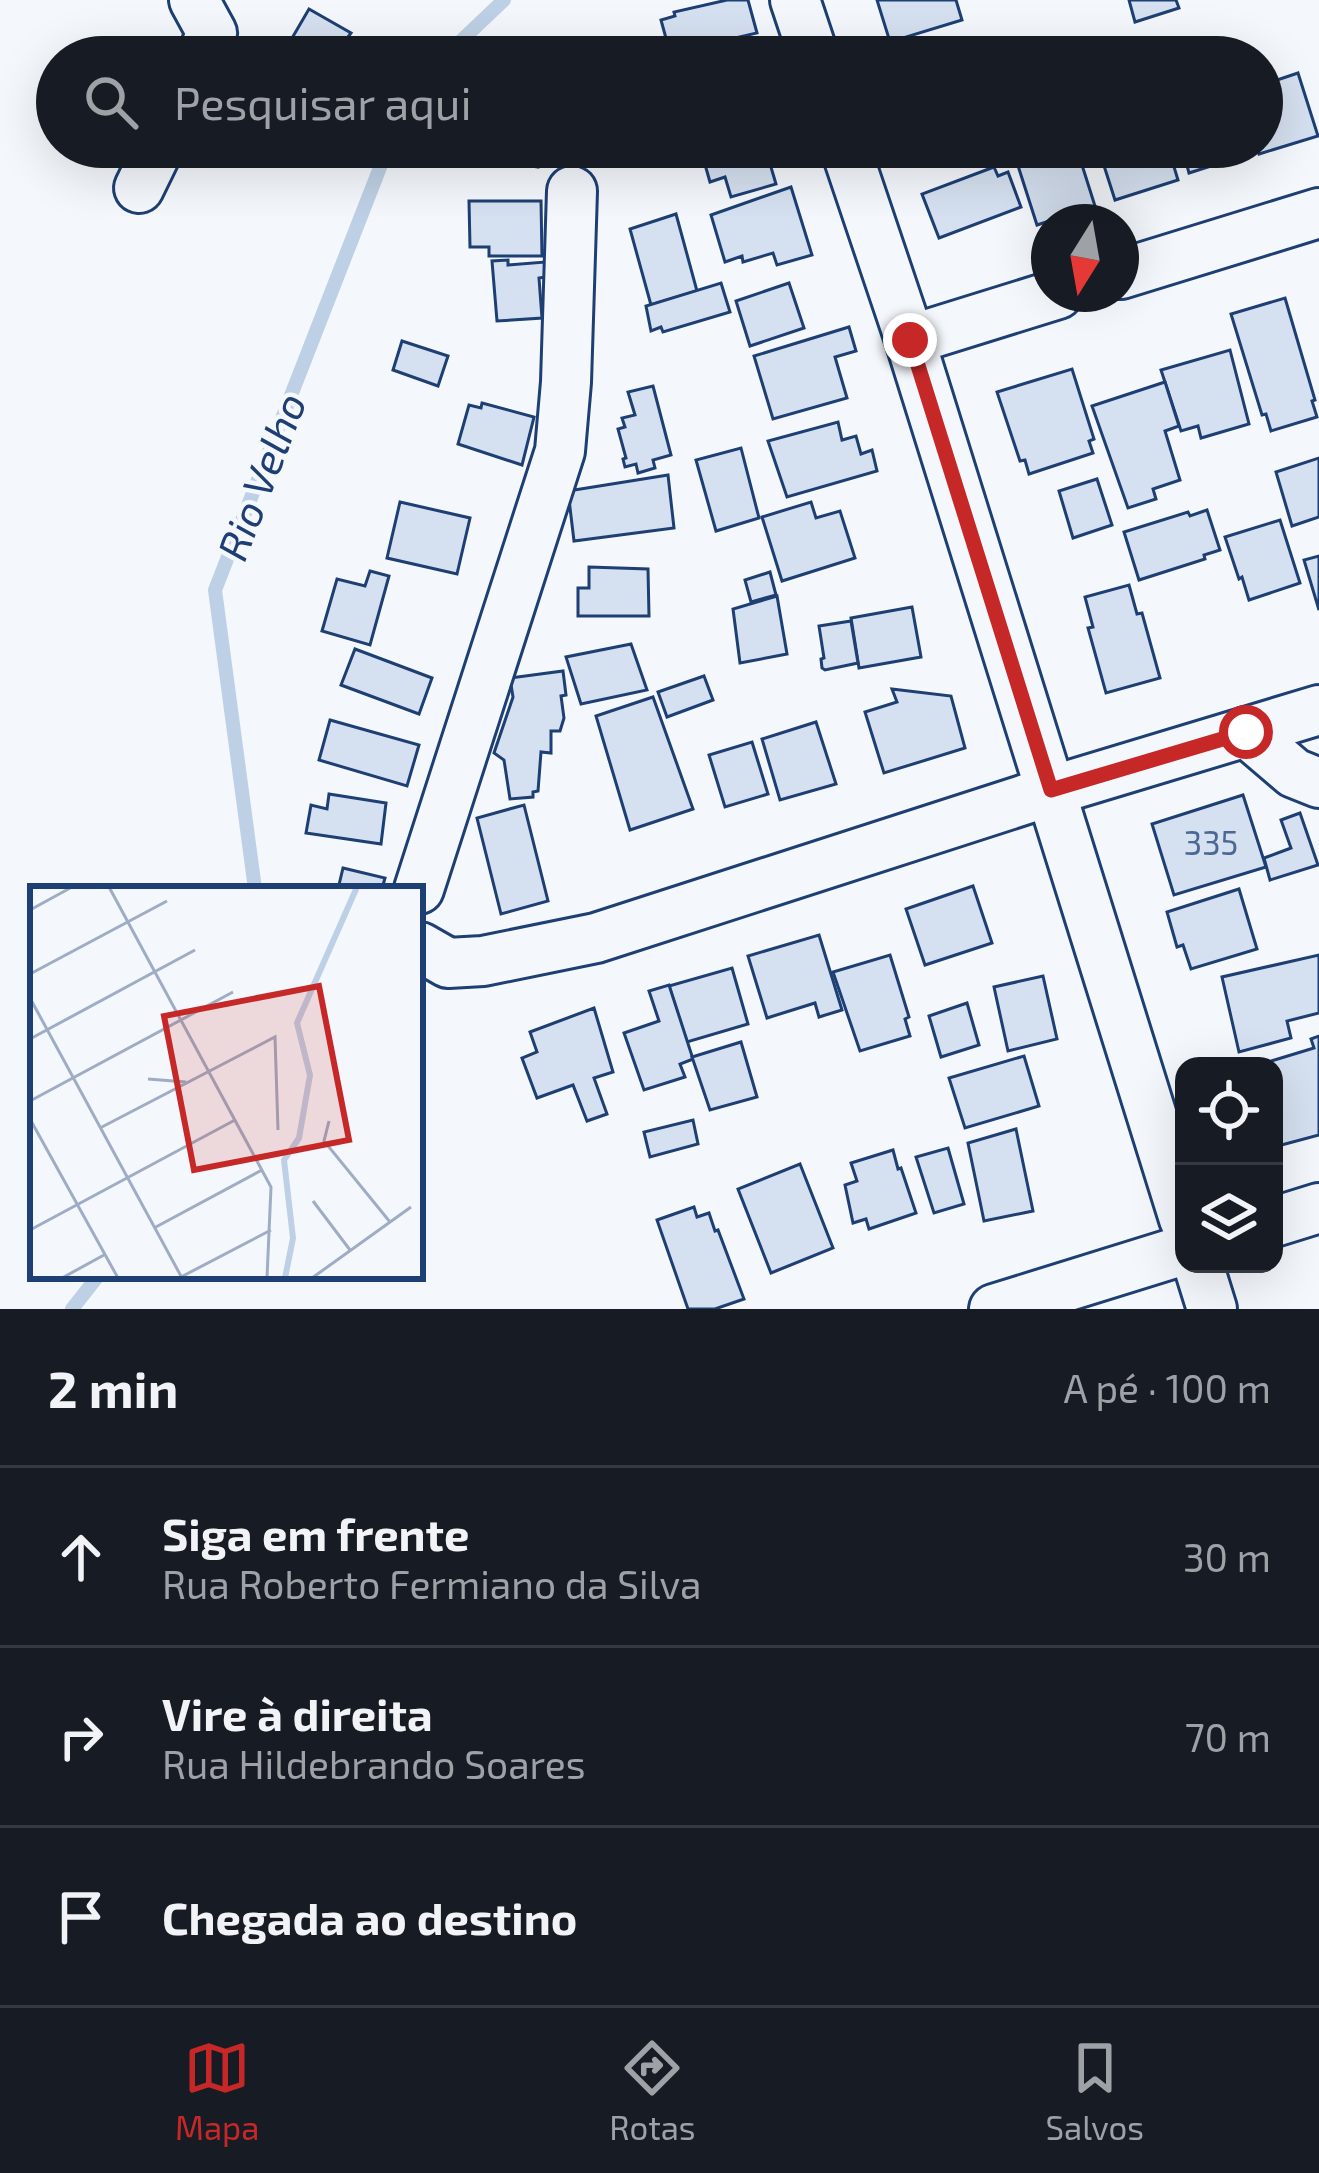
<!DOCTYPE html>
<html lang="pt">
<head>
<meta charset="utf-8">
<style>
  :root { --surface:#171b24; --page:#20242c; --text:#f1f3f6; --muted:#9ea1a6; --line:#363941; --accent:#c62828 }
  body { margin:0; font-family:"Exo 2",sans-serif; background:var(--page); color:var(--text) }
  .controls { position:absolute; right:36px; bottom:36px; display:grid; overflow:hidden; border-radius:24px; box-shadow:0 12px 48px #0002 }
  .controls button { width:108px; height:108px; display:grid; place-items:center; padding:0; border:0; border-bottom:3px solid var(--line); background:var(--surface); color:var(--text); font:60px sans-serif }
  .compass { position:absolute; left:1031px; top:204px; width:108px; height:108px; border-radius:50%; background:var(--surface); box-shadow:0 12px 48px #0002; rotate:191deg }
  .stop { position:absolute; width:36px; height:36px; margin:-27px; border:9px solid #c62828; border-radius:50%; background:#fff }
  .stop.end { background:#c62828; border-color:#fff; box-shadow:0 3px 12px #0008 }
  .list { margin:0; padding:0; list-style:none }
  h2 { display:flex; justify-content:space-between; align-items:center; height:156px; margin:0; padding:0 48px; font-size:51px }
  h2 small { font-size:39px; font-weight:400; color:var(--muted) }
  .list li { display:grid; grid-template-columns:78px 1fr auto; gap:36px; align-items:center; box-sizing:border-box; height:180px; padding:0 48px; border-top:3px solid var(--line) }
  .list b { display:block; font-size:45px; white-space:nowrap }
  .list p { margin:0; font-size:39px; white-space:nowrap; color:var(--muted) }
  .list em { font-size:39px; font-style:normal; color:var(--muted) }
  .icon { flex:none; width:66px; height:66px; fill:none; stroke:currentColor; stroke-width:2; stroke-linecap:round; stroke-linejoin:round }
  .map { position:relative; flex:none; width:1319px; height:1309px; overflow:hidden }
  .search { position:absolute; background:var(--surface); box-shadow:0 12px 48px #0002; left:36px; right:36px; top:36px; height:132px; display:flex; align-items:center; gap:30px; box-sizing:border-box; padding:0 42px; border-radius:66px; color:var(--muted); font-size:45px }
  .sheet { height:696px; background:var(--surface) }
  nav { display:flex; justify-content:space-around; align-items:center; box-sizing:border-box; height:168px; border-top:3px solid var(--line); background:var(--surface); font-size:33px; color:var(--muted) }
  nav a { display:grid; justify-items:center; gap:6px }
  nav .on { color:var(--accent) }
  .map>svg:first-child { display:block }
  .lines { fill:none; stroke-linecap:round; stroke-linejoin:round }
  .stream { stroke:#bed0e5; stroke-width:14 }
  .building { fill:#d5e0f0; stroke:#1d3f73; stroke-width:3 }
  .minor-casing { stroke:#1d3f73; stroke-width:54 }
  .minor { stroke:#f4f7fb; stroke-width:48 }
  .route { stroke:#c62828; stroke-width:15 }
  .labels { text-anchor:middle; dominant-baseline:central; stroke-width:9; stroke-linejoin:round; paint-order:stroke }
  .number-label { font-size:33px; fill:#4b6792 }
  .water-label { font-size:42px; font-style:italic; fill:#1d3f73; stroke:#f4f7fb }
  .inset-river { fill:none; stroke:#bed0e5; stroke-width:6 }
  .inset-road { fill:none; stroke:#9eadc5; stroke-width:3 }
  .view { fill:#c62828; fill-opacity:0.15; stroke:#c62828; stroke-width:6 }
  .inset-edge { fill:none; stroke:#1d3f73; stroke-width:6 }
</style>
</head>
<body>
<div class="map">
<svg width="1319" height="1309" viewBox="0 0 1319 1309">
  <rect width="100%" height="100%" fill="#f4f7fb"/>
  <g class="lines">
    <g class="stream">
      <path d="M 444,57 L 504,0"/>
      <path d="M 255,889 L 215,590 L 388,147"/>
      <path d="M 72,1309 L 98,1276"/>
    </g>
  </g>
  <g class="building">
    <path d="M 727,0 L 748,0 L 757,33 L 670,53 L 661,20 L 675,16 L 674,12 Z"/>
    <path d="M 877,0 L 956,0 L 962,20 L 890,42 Z"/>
    <path d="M 1129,0 L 1176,0 L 1179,8 L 1135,22 Z"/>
    <path d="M 309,9 L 351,33 L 348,37 L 360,43 L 352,57 L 281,57 Z"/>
    <path d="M 1059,45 L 1063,57 L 1021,57 Z"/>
    <path d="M 1298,73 L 1318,136 L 1259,154 L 1257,147 L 1262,147 L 1262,85 Z"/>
    <path d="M 466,147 L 541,147 L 538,167 L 465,156 Z"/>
    <path d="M 700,147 L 765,147 L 776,184 L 731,197 L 725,177 L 710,182 Z"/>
    <path d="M 1012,147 L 1093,147 L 1097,161 L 1082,165 L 1095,206 L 1037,225 Z"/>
    <path d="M 1098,147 L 1168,147 L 1178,180 L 1115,200 Z"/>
    <path d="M 1182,147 L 1257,147 L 1258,151 L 1189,173 Z"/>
    <path d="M 994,167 L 998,176 L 1008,172 L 1021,207 L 939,238 L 922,194 Z"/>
    <path d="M 791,187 L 812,255 L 777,265 L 773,253 L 743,262 L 742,256 L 725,262 L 711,215 Z"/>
    <path d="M 469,201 L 541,201 L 542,256 L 489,256 L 489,247 L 470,247 Z"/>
    <path d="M 676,214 L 697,291 L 651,305 L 630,229 Z"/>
    <path d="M 508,260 L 508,265 L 545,262 L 546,277 L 539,278 L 542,318 L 497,321 L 492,261 Z"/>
    <path d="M 721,283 L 730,312 L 663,332 L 661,327 L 651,331 L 646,306 Z"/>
    <path d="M 789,283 L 804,328 L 750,346 L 736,301 Z"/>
    <path d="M 1285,298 L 1315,400 L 1312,401 L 1317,417 L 1271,431 L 1266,414 L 1262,415 L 1231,314 Z"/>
    <path d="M 849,327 L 856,351 L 835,357 L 847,398 L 773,419 L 754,356 Z"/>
    <path d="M 402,341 L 448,356 L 438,386 L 393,370 Z"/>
    <path d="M 1230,350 L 1249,424 L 1201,438 L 1198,426 L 1181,431 L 1161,370 Z"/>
    <path d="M 1072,369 L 1094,439 L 1089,441 L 1093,453 L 1029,474 L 1025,460 L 1020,461 L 997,392 Z"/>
    <path d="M 1165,382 L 1179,426 L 1165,431 L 1180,480 L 1153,489 L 1156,499 L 1128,508 L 1092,406 Z"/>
    <path d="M 653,386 L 671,455 L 653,460 L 655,468 L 638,473 L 636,464 L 625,467 L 623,459 L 626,458 L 618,429 L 625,427 L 622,418 L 635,415 L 628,392 Z"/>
    <path d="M 482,403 L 534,417 L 522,465 L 458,444 L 469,405 L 481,408 Z"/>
    <path d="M 838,422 L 842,440 L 856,436 L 861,454 L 872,450 L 877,471 L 787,497 L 768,441 Z"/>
    <path d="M 741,448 L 759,518 L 716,531 L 696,460 Z"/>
    <path d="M 1319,458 L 1319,517 L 1292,526 L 1276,472 Z"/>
    <path d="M 668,475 L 674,528 L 574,541 L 568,491 Z"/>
    <path d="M 1097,479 L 1112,525 L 1073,538 L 1059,491 Z"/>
    <path d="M 400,502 L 470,518 L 457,574 L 387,558 Z"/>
    <path d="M 811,502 L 816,518 L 840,511 L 855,558 L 782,581 L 762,517 Z"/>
    <path d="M 1207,510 L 1220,550 L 1204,555 L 1205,559 L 1139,580 L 1124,532 L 1188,512 L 1190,516 Z"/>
    <path d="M 1280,520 L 1300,583 L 1249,600 L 1242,577 L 1239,579 L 1225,537 Z"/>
    <path d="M 1319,556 L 1319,610 L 1304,560 Z"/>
    <path d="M 589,567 L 648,569 L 649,616 L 578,616 L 578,588 L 589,588 Z"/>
    <path d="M 370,571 L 389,576 L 370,645 L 322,631 L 337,579 L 365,586 Z"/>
    <path d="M 770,572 L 776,595 L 751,602 L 745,580 Z"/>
    <path d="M 1129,585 L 1137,614 L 1142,613 L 1160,678 L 1106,693 L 1088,628 L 1093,627 L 1085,597 Z"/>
    <path d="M 777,596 L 787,654 L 740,663 L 733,609 Z"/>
    <path d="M 912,607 L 921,657 L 859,668 L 851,618 Z"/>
    <path d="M 851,621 L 858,663 L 825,670 L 822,668 L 821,659 L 824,658 L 819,626 Z"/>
    <path d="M 631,644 L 647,690 L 581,704 L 566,657 Z"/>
    <path d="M 355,649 L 432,678 L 419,714 L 341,685 Z"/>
    <path d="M 563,671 L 566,695 L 561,696 L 564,718 L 560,731 L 551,731 L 551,753 L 541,752 L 538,791 L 533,792 L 533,797 L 510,799 L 504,760 L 494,753 L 513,697 L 510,678 Z"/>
    <path d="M 704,676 L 713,700 L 667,717 L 658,692 Z"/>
    <path d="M 892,689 L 951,696 L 965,748 L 884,773 L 865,712 L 897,702 Z"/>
    <path d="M 653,697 L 693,809 L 630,830 L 596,716 Z"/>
    <path d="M 330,720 L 419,745 L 407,786 L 319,760 Z"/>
    <path d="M 816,722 L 836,784 L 780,800 L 762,739 Z"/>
    <path d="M 752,742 L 768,794 L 725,807 L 709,755 Z"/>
    <path d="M 329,794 L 386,803 L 381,844 L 306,833 L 311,805 L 327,809 Z"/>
    <path d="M 1243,795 L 1266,867 L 1174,895 L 1152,824 Z"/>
    <path d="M 524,805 L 548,901 L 501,914 L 477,818 Z"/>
    <path d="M 1300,813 L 1318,865 L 1270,880 L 1264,858 L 1291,848 L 1281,820 Z"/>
    <path d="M 343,868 L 385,878 L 382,889 L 338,889 Z"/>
    <path d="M 973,886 L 992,943 L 925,965 L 906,909 Z"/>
    <path d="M 1239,889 L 1257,949 L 1191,969 L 1183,945 L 1177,947 L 1167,912 Z"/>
    <path d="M 819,935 L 842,1010 L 819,1017 L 815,1003 L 767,1018 L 748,956 Z"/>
    <path d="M 890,955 L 909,1017 L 905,1019 L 910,1036 L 860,1051 L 833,972 Z"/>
    <path d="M 1319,955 L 1319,1013 L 1287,1021 L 1291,1038 L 1239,1052 L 1222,977 Z"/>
    <path d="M 732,968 L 748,1024 L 687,1042 L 669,986 Z"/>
    <path d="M 1043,976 L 1057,1039 L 1008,1051 L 994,987 Z"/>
    <path d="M 669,985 L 693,1059 L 680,1064 L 685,1077 L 644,1090 L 624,1033 L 659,1021 L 649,991 Z"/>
    <path d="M 967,1003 L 979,1045 L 941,1057 L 929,1016 Z"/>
    <path d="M 594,1008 L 613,1072 L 594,1078 L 607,1114 L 587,1121 L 573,1085 L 537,1098 L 522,1058 L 537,1052 L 530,1032 Z"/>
    <path d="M 1319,1036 L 1319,1135 L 1274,1147 L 1274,1066 L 1255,1066 L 1314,1048 L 1311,1039 Z"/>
    <path d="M 741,1042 L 757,1097 L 710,1110 L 692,1057 Z"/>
    <path d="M 1024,1056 L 1039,1106 L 965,1128 L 949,1078 Z"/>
    <path d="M 693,1120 L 698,1144 L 650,1157 L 644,1132 Z"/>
    <path d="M 1016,1129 L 1033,1211 L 984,1221 L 968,1143 Z"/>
    <path d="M 948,1148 L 964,1204 L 934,1213 L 916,1157 Z"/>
    <path d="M 893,1150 L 898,1169 L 901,1168 L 916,1213 L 869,1229 L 866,1219 L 853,1223 L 845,1185 L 857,1181 L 851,1163 Z"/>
    <path d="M 800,1164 L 833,1248 L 771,1273 L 738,1189 Z"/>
    <path d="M 694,1207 L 697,1217 L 709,1213 L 715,1231 L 718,1230 L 744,1299 L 715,1309 L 688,1309 L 657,1220 Z"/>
  </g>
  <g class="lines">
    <g class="minor-casing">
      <g id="minor">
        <path d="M 194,0 L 212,33 L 201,57"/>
        <path d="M 795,0 L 814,57"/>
        <path d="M 845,147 L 910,340 L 1184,1219"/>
        <path d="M 139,188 L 159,147"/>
        <path d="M 1121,274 L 1319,213"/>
        <path d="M 910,340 L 1058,294"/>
        <path d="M 1246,732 L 1294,773 L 1319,783"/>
        <path d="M 419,889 L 560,451 L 566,382 L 572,191"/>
        <path d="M 420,947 L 448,963 L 483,961 L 596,938 L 1051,791 L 1319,710"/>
        <path d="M 1274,1222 L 1319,1208"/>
        <path d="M 1198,1264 L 1212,1309"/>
        <path d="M 994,1309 L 1184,1250"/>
      </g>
    </g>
    <use href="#minor" class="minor"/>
  </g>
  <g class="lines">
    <path class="route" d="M 910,340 L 1051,790 L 1246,732"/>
  </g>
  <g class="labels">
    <g class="number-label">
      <text x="1211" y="842">335</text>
    </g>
    <g class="water-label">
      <text transform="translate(260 476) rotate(-69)">Rio Velho</text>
    </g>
  </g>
  <g transform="translate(30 886)">
    <rect width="393" height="393" fill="#f4f7fb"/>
    <path class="inset-river" d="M 255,392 L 263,352 L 254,274 L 269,252 L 280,189 L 267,137 L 327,1"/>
    <path class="inset-road" d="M 79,1 L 241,301 L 237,392M 0,24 L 42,1M 0,88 L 137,15M 0,112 L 152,392M 0,153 L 165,64M 118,193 L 156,196M 0,215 L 203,106M 0,233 L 88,392M 299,235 L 294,255 L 360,336M 70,242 L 245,151 L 248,244M 283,315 L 320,364M 124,342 L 232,284M 0,344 L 205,234M 151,391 L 241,344M 32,392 L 74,369M 282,392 L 381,321"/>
    <path class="view" d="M 289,100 L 319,254 L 164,284 L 134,130 Z"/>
    <rect width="393" height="393" class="inset-edge"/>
  </g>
</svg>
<div class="controls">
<button><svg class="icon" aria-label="locate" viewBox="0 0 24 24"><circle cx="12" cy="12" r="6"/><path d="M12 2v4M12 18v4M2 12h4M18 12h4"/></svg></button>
<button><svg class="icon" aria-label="layers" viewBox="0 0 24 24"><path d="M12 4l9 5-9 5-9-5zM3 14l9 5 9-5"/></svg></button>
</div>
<svg class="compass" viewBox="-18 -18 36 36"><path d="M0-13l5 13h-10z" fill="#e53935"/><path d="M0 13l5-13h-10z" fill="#9ea1a6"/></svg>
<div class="stop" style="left:1246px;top:732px"></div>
<div class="stop end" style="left:910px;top:340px"></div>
<div class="search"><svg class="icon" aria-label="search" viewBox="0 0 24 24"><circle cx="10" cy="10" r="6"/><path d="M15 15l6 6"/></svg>Pesquisar aqui</div>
</div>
<section class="sheet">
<h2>2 min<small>A pé · 100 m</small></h2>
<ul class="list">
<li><svg class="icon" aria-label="ahead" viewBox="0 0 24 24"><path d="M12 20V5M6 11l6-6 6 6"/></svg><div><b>Siga em frente</b><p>Rua Roberto Fermiano da Silva</p></div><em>30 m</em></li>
<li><svg class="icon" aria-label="right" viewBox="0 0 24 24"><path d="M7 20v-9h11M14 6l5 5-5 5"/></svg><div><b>Vire à direita</b><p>Rua Hildebrando Soares</p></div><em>70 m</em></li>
<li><svg class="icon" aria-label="arrive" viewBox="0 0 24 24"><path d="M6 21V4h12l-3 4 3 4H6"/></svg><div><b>Chegada ao destino</b></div></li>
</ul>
</section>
<nav>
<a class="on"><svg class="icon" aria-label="map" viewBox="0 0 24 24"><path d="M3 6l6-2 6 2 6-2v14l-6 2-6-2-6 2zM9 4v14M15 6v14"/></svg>Mapa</a>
<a><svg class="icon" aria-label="directions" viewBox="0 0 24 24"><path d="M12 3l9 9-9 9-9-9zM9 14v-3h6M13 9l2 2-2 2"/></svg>Rotas</a>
<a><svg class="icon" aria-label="saved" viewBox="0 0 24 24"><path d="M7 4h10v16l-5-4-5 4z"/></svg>Salvos</a>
</nav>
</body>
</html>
